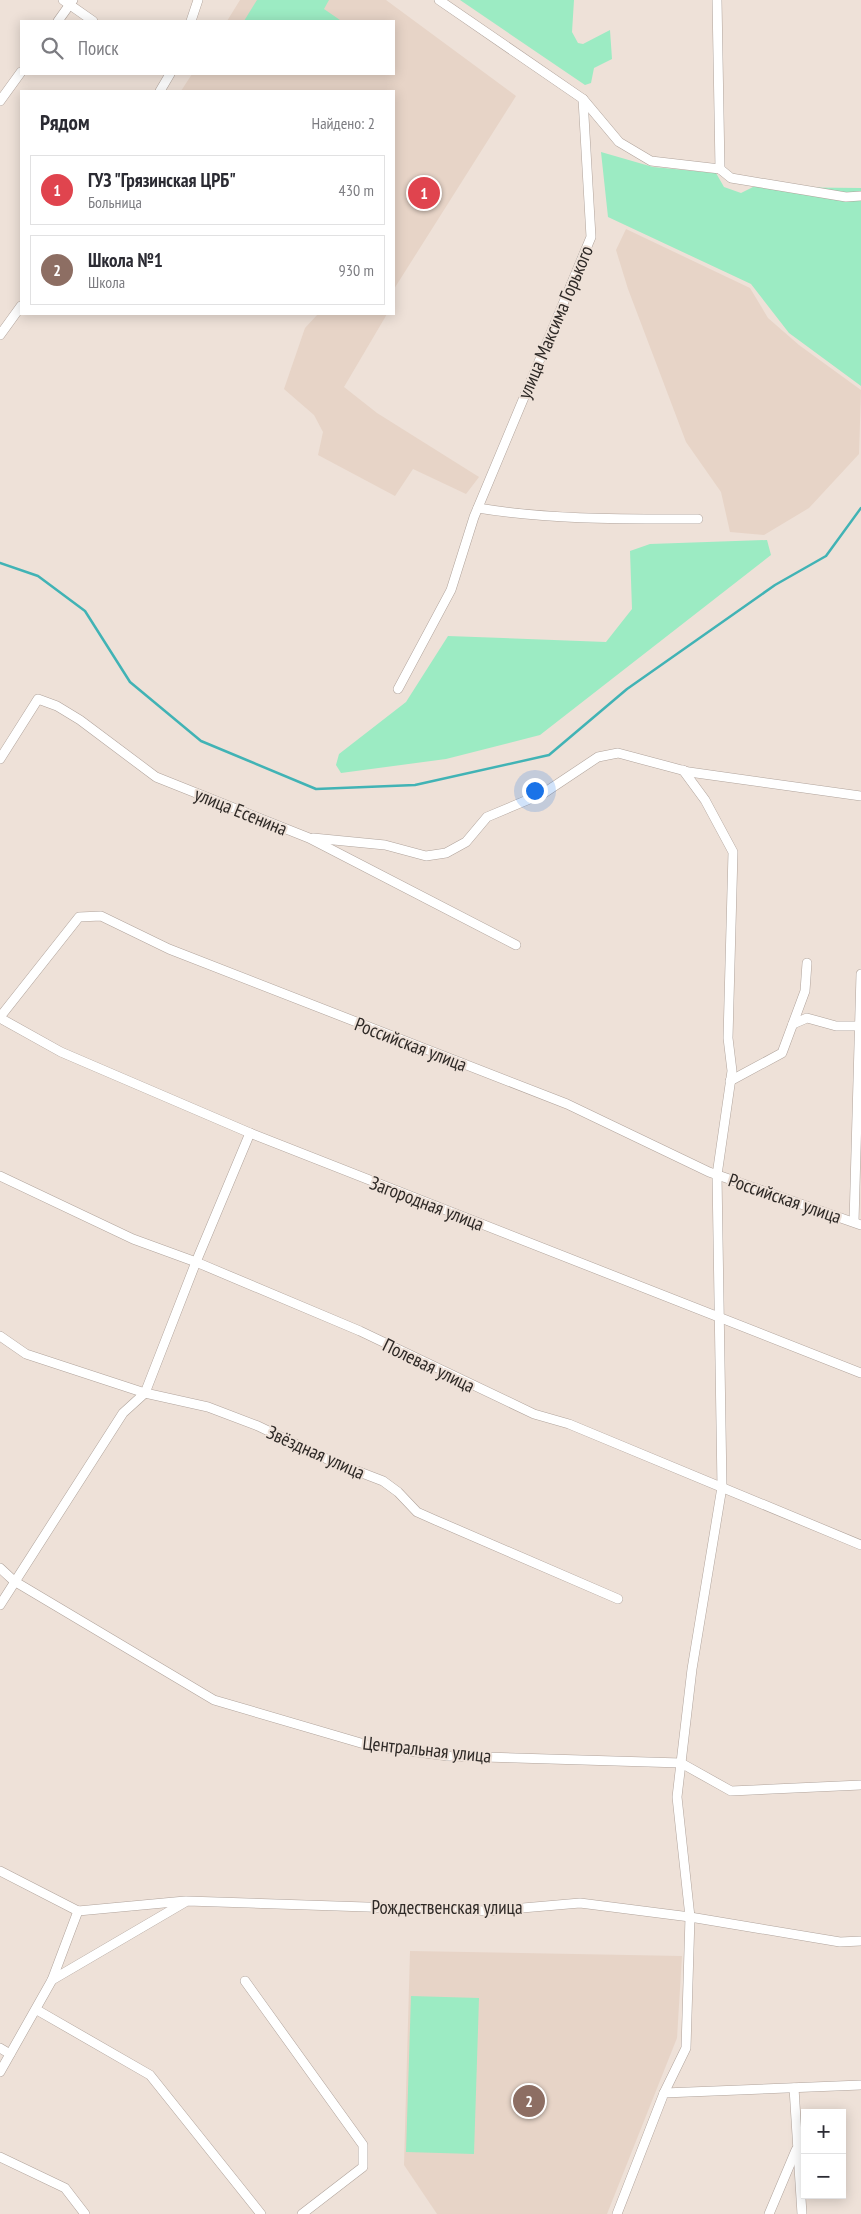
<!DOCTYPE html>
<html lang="ru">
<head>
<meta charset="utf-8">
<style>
  :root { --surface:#fff; --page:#f7f7f7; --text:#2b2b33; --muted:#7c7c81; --line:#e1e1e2; --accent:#ea580c }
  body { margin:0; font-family:"PT Sans Narrow",sans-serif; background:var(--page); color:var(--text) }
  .controls { position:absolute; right:15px; bottom:15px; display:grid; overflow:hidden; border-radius:0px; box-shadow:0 2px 12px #0003 }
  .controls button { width:45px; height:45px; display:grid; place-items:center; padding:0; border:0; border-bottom:1px solid var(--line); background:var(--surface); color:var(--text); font:25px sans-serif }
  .you { position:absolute; left:534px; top:790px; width:18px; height:18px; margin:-12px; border:4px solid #fff; border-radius:50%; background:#1a73e8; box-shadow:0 0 0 8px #1a73e833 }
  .badge { display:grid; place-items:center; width:32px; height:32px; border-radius:50%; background:var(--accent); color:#fff; font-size:16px; font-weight:700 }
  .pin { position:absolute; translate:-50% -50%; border:2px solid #fff; box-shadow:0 1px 5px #0006 }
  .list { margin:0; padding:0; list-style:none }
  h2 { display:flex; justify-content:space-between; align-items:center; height:65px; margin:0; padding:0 20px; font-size:21px }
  h2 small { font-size:16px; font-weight:400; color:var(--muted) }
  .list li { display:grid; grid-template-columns:32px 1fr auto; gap:15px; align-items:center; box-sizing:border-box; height:70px; margin:0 10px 10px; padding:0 10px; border:1px solid var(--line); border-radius:0px }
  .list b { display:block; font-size:19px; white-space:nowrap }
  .list p { margin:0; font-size:16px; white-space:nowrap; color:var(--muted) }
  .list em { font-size:16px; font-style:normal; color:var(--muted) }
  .icon { flex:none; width:28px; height:28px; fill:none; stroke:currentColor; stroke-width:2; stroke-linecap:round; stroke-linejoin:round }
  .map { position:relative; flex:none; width:861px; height:2214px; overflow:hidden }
  .search { position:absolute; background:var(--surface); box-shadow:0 2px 12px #0003; left:20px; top:20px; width:375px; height:55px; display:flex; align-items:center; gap:12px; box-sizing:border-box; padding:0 18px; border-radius:0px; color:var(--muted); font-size:19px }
  .panel { position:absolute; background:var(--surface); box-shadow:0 2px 12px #0003; left:20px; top:90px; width:375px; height:225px; border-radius:0px }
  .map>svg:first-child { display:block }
  .built { fill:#e7d4c7 }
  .green { fill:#9cebc3 }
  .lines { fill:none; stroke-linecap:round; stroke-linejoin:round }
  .stream { stroke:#41b3b5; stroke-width:2.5 }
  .minor-casing { stroke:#b0a39b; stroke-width:10 }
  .minor { stroke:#fff; stroke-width:9 }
  .labels { text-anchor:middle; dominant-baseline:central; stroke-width:4; stroke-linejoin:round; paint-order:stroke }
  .street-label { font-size:19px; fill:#2e2926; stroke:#eee1d8 }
</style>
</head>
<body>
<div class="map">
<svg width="861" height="2214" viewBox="0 0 861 2214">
  <rect width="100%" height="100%" fill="#eee1d8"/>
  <g class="built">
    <path d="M 240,0 L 386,0 L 516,96 L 394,289 L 394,91 L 181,91 L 192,74 L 394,74 L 394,21 L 227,21 Z"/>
    <path d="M 626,229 L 750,288 L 768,318 L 799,345 L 861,390 L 859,454 L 809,508 L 764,535 L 730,532 L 721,492 L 686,442 L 628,289 L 616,250 Z"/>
    <path d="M 318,314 L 387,314 L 344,387 L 377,413 L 479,477 L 466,494 L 413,469 L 395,496 L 318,455 L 323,432 L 314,415 L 284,389 L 305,328 Z"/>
    <path d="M 410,1951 L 682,1956 L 677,2038 L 607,2214 L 437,2214 L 404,2165 Z"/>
  </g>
  <g class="green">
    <path d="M 257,0 L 329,0 L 324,9 L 340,20 L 244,21 Z"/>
    <path d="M 460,0 L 574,0 L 572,32 L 578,43 L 583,44 L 610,30 L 612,59 L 594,68 L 591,83 L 585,85 Z"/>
    <path d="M 601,152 L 653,167 L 716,173 L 724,187 L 741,193 L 753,187 L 861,188 L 861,386 L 789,333 L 751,284 L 608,217 Z"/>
    <path d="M 767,540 L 771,555 L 540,735 L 446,759 L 341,773 L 336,765 L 339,754 L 406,702 L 448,636 L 606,642 L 632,609 L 630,551 L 650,544 Z"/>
    <path d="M 411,1996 L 479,1998 L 474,2154 L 406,2152 Z"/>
  </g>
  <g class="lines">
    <path class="stream" d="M 0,563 L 38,576 L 85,611 L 130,682 L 201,741 L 316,789 L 415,785 L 549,755 L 627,689 L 775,585 L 826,556 L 861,508"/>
    <g class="minor-casing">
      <g id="minor">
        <path d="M 63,0 L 93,21"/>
        <path d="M 439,0 L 583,99 L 619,142 L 651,161 L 720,169"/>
        <path d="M 717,0 L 720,169"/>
        <path d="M 58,21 L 73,0"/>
        <path d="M 191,21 L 198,0"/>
        <path d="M 160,91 L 170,74"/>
        <path d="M 0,101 L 21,72"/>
        <path d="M 720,169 L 731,178 L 846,197 L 861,196"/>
        <path d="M 0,335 L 21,306"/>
        <path d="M 478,508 C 550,520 625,519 698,519"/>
        <path d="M 398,689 L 451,590 L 474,517 L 591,237 L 583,99"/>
        <path d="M 0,759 L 38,699 L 57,706 L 80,720 L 156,777 L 309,838 L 516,945"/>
        <path d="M 313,838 L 385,845 L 426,856 L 446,853 L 466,842 L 487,817 L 544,793 L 598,757 L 618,753 L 689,772 L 861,796"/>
        <path d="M 0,1017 L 79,917 L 101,916 L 169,949 L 567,1104 L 709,1172 L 861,1225"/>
        <path d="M 0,1018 L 61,1052 L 250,1133 L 861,1373"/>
        <path d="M 793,1024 L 807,1018 L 836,1026 L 860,1026"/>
        <path d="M 730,1081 L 782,1053 L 805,991 L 807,963"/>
        <path d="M 0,1176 L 133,1239 L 196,1262 L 360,1331 L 534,1414 L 569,1424 L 861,1545"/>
        <path d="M 854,1222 L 861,974"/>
        <path d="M 0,1336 L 26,1354 L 145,1393 L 208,1407 L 258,1426 L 331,1461 L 383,1481 L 398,1492 L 417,1512 L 435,1520 L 618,1599"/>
        <path d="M 0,1568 L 14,1581 L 214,1700 L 371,1746 L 448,1756 L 681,1763 L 731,1791 L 861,1785"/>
        <path d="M 0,1605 L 123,1413 L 145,1393 L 196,1262 L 250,1133"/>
        <path d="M 0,1871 L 78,1911"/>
        <path d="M 78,1911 L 185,1901"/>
        <path d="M 52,1980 L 187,1901 L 487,1911 L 580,1903 L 690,1917 L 840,1942 L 861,1941"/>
        <path d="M 245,1981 L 363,2145 L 363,2167 L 302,2214"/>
        <path d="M 37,2010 L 150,2075 L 261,2214"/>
        <path d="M 0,2048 L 10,2054"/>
        <path d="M 0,2072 L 52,1980 L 78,1911"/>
        <path d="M 794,2088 L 802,2214"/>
        <path d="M 664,2093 L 686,2048 L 690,1917 L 677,1797 L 692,1669 L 722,1487 L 717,1175 L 732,1071 L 728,1038 L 733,852 L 705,800 L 683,770"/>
        <path d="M 0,2157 L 65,2188 L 85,2214"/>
        <path d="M 617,2214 L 664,2093 L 861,2085"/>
        <path d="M 769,2214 L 796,2150"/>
      </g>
    </g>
    <use href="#minor" class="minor"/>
  </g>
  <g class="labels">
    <g class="street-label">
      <text transform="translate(555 322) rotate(-67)">улица Максима Горького</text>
      <text transform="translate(241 811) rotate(22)">улица Есенина</text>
      <text transform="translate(411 1044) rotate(21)">Российская улица</text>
      <text transform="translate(785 1198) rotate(19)">Российская улица</text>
      <text transform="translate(427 1203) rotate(21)">Загородная улица</text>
      <text transform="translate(429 1365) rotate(26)">Полевая улица</text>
      <text transform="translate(316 1452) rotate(24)">Звёздная улица</text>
      <text transform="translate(427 1749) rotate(6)">Центральная улица</text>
      <text x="447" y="1907">Рождественская улица</text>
    </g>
  </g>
</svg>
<div class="controls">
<button>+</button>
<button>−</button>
</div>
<div class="you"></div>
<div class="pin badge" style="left:424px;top:193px;background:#e0444e">1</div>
<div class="pin badge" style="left:529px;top:2101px;background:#8d6e63">2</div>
<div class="search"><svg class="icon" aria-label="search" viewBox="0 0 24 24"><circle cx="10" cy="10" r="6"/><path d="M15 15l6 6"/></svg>Поиск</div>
<section class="panel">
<h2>Рядом<small>Найдено: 2</small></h2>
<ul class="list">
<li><span class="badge" style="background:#e0444e">1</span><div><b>ГУЗ &quot;Грязинская ЦРБ&quot;</b><p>Больница</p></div><em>430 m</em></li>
<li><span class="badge" style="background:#8d6e63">2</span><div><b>Школа №1</b><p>Школа</p></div><em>930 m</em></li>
</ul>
</section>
</div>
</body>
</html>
